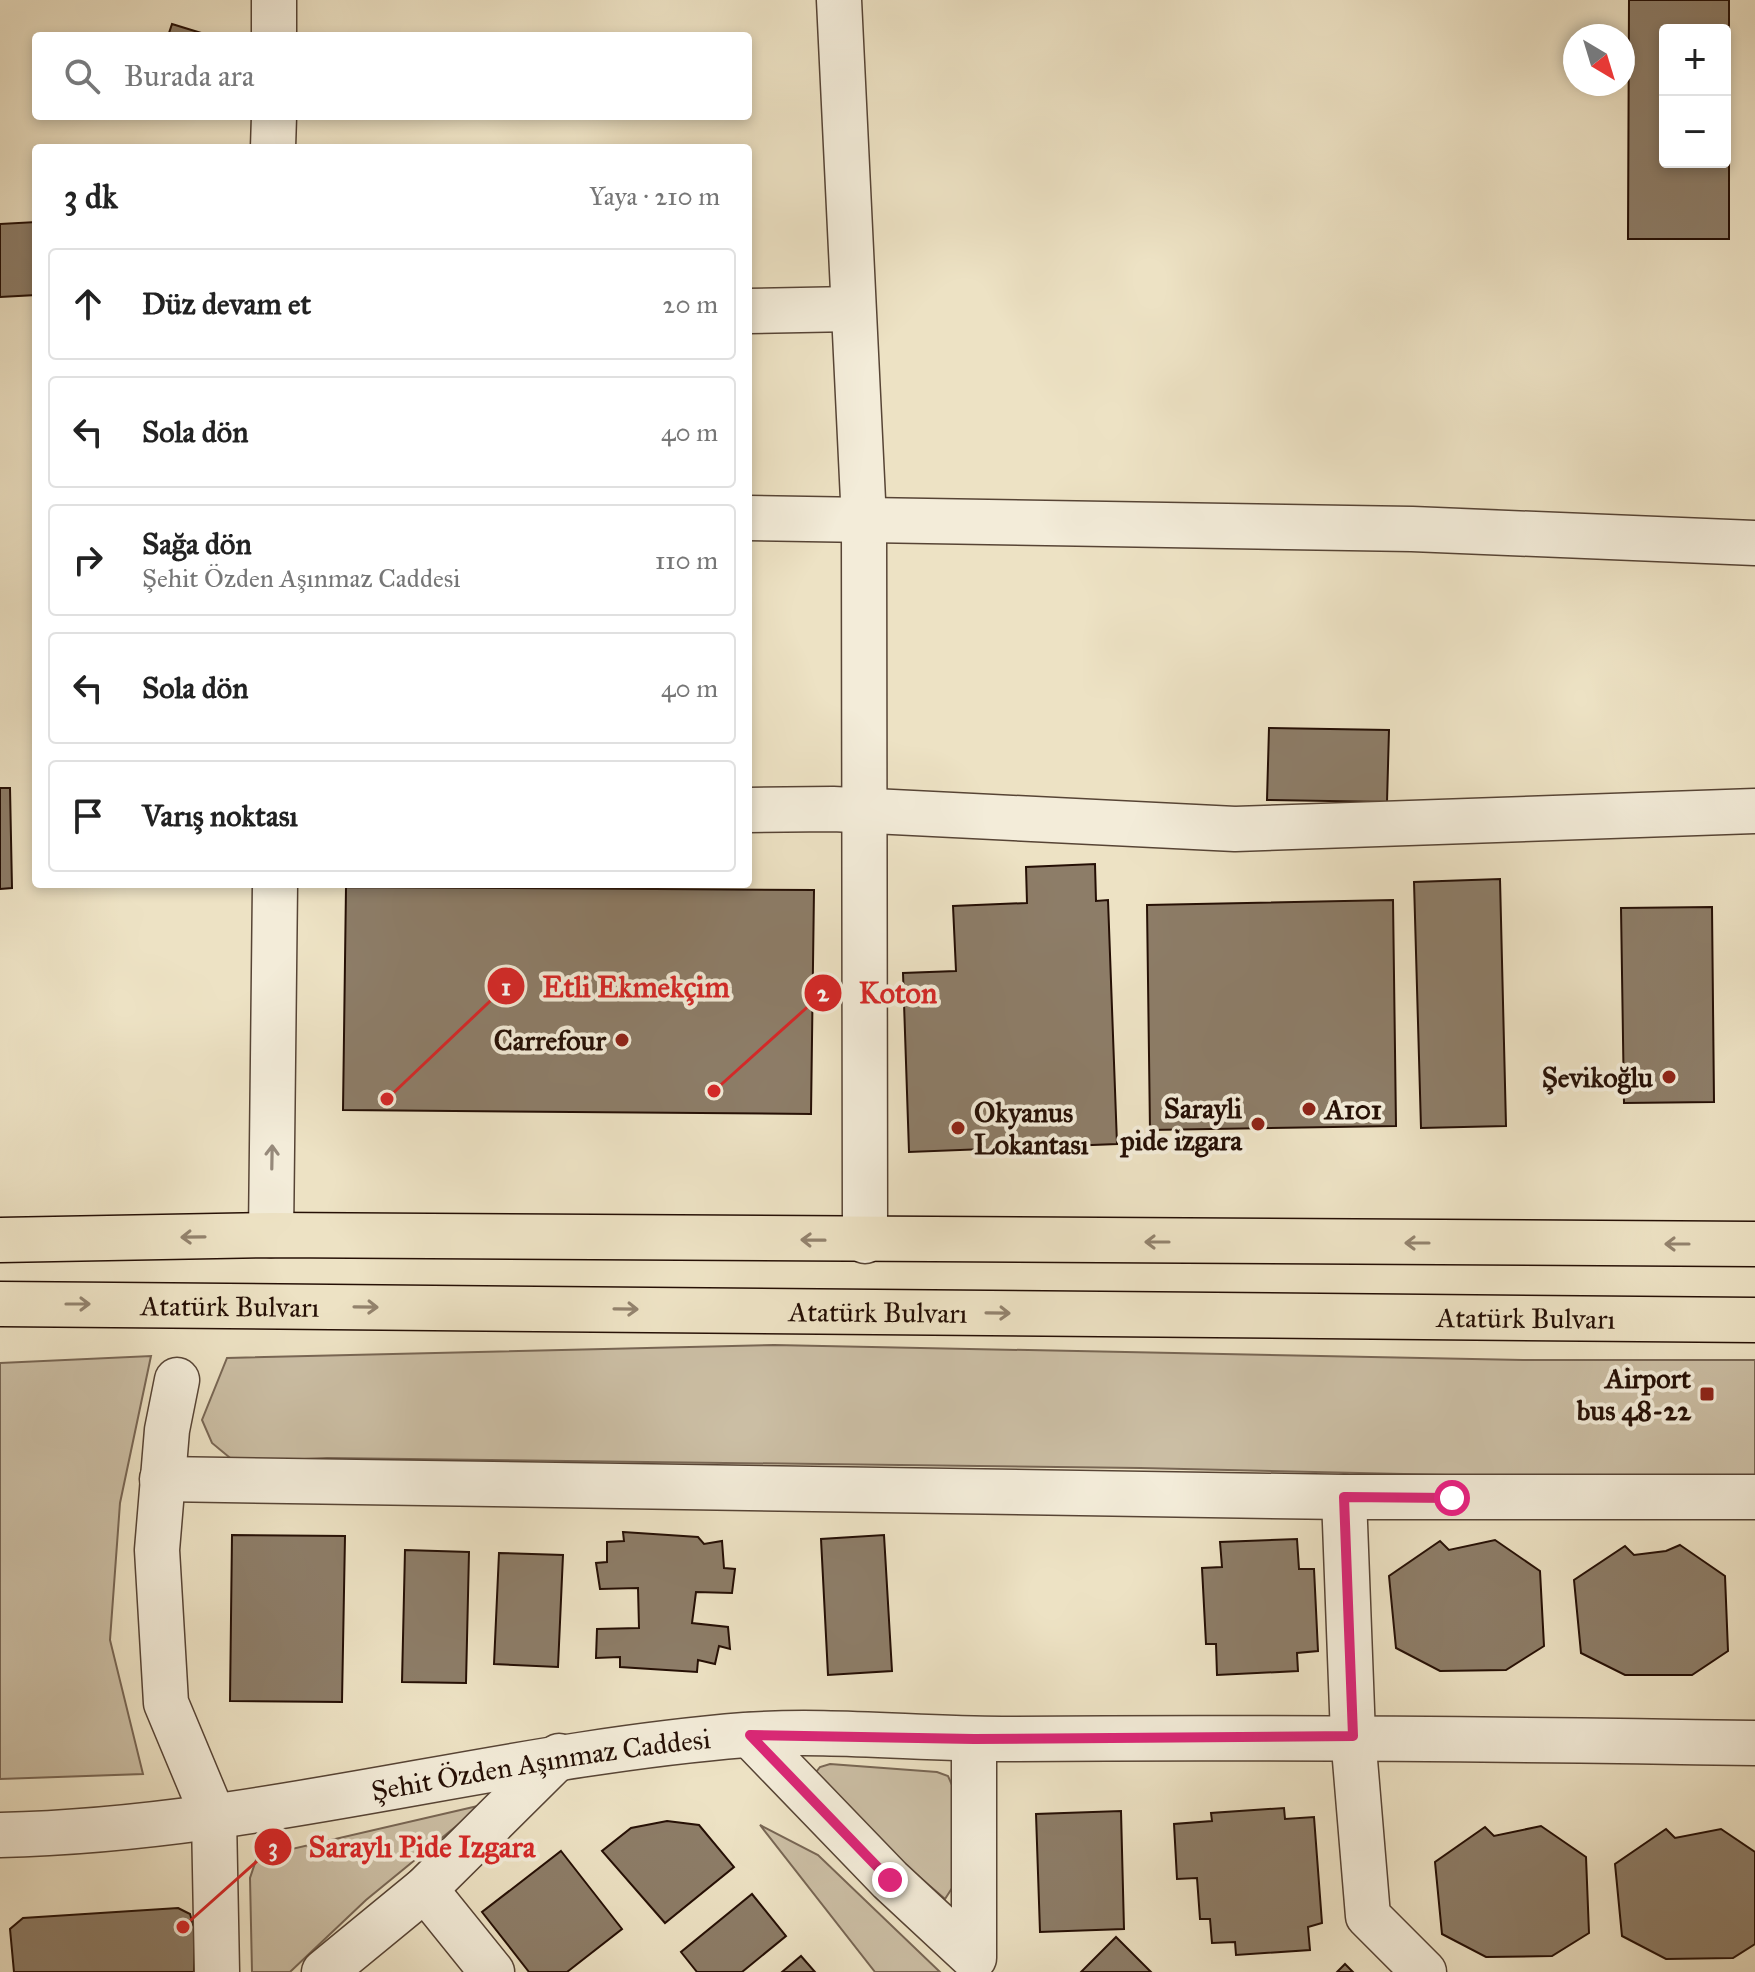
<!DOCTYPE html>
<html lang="tr">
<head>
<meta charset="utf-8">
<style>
  :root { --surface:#fff; --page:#f6f6f6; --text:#222; --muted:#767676; --line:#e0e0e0 }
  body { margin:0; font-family:"IM FELL Great Primer",serif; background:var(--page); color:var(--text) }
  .controls { position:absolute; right:24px; top:24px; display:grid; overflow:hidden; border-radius:8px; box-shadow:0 4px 12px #0003 }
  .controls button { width:72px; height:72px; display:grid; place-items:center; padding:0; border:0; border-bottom:2px solid var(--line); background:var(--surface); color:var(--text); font:40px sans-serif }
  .compass { position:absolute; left:1563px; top:24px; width:72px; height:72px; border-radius:50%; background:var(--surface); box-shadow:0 4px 12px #0003; rotate:142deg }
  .stop { position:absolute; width:24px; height:24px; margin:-18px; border:6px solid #db2777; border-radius:50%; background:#fff }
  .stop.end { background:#db2777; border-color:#fff; box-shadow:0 2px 8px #0008 }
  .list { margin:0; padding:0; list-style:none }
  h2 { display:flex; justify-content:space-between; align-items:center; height:104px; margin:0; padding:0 32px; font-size:34px }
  h2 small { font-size:26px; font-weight:400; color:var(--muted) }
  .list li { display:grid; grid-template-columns:52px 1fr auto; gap:24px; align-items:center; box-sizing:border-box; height:112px; margin:0 16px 16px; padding:0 16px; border:2px solid var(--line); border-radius:8px }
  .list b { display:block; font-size:30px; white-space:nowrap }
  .list p { margin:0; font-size:26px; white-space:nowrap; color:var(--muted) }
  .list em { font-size:26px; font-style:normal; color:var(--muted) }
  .icon { flex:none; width:44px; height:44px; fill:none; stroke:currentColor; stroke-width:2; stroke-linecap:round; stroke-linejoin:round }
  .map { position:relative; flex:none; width:1755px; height:1972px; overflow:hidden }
  .search { position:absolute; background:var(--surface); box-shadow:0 4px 12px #0003; left:32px; top:32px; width:720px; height:88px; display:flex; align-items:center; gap:20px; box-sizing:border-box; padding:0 28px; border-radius:8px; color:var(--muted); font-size:30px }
  .panel { position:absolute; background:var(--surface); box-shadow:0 4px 12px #0003; left:32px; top:144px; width:720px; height:744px; border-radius:8px }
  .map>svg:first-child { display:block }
  .green { fill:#cbbea4; stroke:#786654; stroke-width:2 }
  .building { fill:#8d7d68; stroke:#250f05; stroke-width:2; fill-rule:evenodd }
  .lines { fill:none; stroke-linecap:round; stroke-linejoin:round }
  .minor-casing { stroke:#574435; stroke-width:47 }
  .major-casing { stroke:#250f05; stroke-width:47 }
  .minor { stroke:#f3ecd9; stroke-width:44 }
  .major { stroke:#ede2c4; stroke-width:44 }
  .oneway { stroke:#96897a }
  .oneway2 { stroke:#93836e }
  .route { stroke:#db2777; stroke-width:10 }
  .poi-dot { fill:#8f2418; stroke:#f3ecd9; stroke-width:3 }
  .labels { text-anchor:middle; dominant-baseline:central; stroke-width:8; stroke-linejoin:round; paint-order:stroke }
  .poi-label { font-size:28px; font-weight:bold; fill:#250f05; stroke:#f3ecd9; text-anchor:end }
  .street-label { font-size:28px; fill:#250f05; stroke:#f3ecd9 }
  .leader { fill:none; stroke:#d62828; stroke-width:3 }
  .callout-dot { fill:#d62828; stroke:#f3ecd9; stroke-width:3 }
  .mark-label { font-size:24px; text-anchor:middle; font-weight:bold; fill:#fff }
  .callout-label { font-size:30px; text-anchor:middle; font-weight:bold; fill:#d62828; stroke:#f3ecd9; stroke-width:8; stroke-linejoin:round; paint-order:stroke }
</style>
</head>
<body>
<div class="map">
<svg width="1755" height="1972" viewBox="0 0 1755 1972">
  <rect width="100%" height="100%" fill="#ede2c4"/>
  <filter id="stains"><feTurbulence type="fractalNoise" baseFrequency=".0025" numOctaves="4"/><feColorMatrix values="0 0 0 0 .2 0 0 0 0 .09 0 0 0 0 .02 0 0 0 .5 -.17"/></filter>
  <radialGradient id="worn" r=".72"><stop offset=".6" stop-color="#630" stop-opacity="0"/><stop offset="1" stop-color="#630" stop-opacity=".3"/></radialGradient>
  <g class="green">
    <path d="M 774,1345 L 1523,1360 L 1755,1360 L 1755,1482 L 1140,1468 L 327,1458 L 235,1462 L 212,1443 L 202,1420 L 227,1358 Z"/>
    <path d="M 151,1356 L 120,1503 L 110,1640 L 143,1774 L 0,1779 L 0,1363 Z"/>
    <path d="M 830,1764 L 937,1772 L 948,1776 L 952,1785 L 954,1885 L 945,1899 L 817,1789 L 813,1776 L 820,1767 Z"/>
    <path d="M 482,1805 L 366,1900 L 290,1972 L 252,1972 L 250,1878 L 257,1857 Z"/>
    <path d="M 760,1825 L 818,1855 L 940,1972 L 875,1972 Z"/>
  </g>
  <g class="building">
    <path d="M 1629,0 L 1729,0 L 1729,239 L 1628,239 ZM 1665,30 L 1725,30 L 1725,162 L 1665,162 Z"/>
    <path d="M 172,24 L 211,36 L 168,36 Z"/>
    <path d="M 36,222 L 36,295 L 0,297 L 0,224 Z"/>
    <path d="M 1269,728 L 1389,730 L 1387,802 L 1267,800 Z"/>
    <path d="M 0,788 L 10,788 L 12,888 L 0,889 Z"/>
    <path d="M 1095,864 L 1096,901 L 1108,900 L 1117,1144 L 909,1152 L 903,973 L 956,971 L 953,906 L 1027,903 L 1026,867 Z"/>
    <path d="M 1500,879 L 1506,1126 L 1421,1128 L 1414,882 Z"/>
    <path d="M 346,887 L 814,890 L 811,1114 L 343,1110 Z"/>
    <path d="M 1393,900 L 1396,1126 L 1150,1130 L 1147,905 Z"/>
    <path d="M 1712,907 L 1714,1102 L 1624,1103 L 1621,908 Z"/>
    <path d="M 623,1532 L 698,1537 L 704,1544 L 722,1541 L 724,1568 L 735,1569 L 732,1593 L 696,1592 L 692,1623 L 728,1627 L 730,1649 L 719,1646 L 715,1664 L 698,1660 L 697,1672 L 620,1667 L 620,1657 L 596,1658 L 597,1629 L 639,1628 L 638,1588 L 600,1589 L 596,1563 L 607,1562 L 607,1542 L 624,1541 Z"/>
    <path d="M 232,1535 L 345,1536 L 342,1702 L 230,1701 Z"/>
    <path d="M 884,1535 L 892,1671 L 828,1675 L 821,1539 Z"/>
    <path d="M 1297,1539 L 1299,1569 L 1314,1569 L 1318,1651 L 1297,1653 L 1298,1671 L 1217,1675 L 1216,1644 L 1206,1644 L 1202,1568 L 1222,1567 L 1220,1542 Z"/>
    <path d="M 1495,1540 L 1540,1571 L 1544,1646 L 1506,1670 L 1440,1671 L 1396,1648 L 1389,1576 L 1440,1541 L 1449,1550 Z"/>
    <path d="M 1680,1545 L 1725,1576 L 1728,1651 L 1692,1675 L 1625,1675 L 1581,1653 L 1574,1580 L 1625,1546 L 1634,1555 L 1666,1551 Z"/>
    <path d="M 405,1550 L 469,1552 L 466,1683 L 402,1682 Z"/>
    <path d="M 499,1553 L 563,1555 L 558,1667 L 494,1664 Z"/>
    <path d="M 1284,1808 L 1285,1819 L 1314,1817 L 1322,1923 L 1308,1927 L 1310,1950 L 1236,1955 L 1235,1942 L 1212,1943 L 1210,1919 L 1200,1919 L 1197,1878 L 1177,1879 L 1174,1824 L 1212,1821 L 1211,1813 Z"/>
    <path d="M 1121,1811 L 1124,1929 L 1040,1932 L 1036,1814 Z"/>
    <path d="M 667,1821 L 699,1825 L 734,1867 L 665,1923 L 602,1851 L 631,1828 Z"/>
    <path d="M 1541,1826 L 1586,1857 L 1589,1933 L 1552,1956 L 1486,1957 L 1442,1934 L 1435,1862 L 1485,1827 L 1494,1836 Z"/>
    <path d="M 1666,1829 L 1675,1838 L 1721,1829 L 1755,1852 L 1755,1944 L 1733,1958 L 1666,1959 L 1622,1936 L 1615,1864 Z"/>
    <path d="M 561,1851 L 622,1929 L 567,1972 L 529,1972 L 482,1912 Z"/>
    <path d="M 752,1894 L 786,1936 L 742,1972 L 697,1972 L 681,1952 Z"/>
    <path d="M 178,1908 L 190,1914 L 195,1932 L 194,1972 L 14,1972 L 10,1929 L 23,1918 Z"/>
    <path d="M 1116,1937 L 1151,1972 L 1081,1972 Z"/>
    <path d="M 801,1956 L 815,1972 L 782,1972 Z"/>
    <path d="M 1345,1964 L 1353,1972 L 1337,1972 Z"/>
  </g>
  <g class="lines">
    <g class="minor-casing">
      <g id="minor">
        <path d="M 839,0 L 864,521 L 865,1241"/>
        <path d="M 274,36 L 274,0"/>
        <path d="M 273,148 L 274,116"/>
        <path d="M 748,311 L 853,309"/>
        <path d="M 748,518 L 1412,529 L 1755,543"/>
        <path d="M 748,810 L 833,809 L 1235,829 L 1755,811"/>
        <path d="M 271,1235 L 275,884"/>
        <path d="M 177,1380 L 167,1430 L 157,1550 L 166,1703 L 214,1818 L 217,1972"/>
        <path d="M 162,1479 L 1344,1497 L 1755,1497"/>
        <path d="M 1344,1497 L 1353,1736 L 1368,1916 L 1424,1972"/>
        <path d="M 750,1735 L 890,1880 L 974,1958 L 974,1739"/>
        <path id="s1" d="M 0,1835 C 252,1830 495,1755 745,1735 C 827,1729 919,1739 1002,1739 C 1253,1737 1504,1739 1755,1743"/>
        <path d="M 425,1889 L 492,1972"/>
        <path d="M 324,1972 L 425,1889 L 559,1756"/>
      </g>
    </g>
    <g class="major-casing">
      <g id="major">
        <path d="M 0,1240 L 271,1235 L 1755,1244"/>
        <path id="s2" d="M 0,1304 L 1755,1320"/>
      </g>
    </g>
    <use href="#minor" class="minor"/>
    <use href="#major" class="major"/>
  </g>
  <defs><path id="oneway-shaft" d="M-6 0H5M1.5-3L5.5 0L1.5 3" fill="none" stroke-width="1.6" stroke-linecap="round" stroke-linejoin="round" transform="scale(2)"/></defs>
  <use class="oneway" href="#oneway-shaft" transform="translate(272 1157) rotate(-89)"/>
  <g class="oneway2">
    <use href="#oneway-shaft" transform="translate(193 1237) rotate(179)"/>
    <use href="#oneway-shaft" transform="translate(813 1240) rotate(-179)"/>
    <use href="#oneway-shaft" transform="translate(1157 1242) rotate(-180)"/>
    <use href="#oneway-shaft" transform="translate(1417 1243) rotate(-180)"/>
    <use href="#oneway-shaft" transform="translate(1677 1244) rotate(-180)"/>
    <use href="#oneway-shaft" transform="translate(78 1304)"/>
    <use href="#oneway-shaft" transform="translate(366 1307) rotate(1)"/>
    <use href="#oneway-shaft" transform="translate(626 1309) rotate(1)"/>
    <use href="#oneway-shaft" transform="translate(998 1313) rotate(1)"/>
  </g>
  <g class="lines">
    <path class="route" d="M 890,1880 L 750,1735 L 974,1739 L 1353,1736 L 1344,1497 L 1452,1498"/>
  </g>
  <g class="poi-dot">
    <circle cx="622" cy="1040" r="8"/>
    <circle cx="1669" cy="1077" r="8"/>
    <circle cx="1309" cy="1109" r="8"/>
    <circle cx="1258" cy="1124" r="8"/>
    <circle cx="958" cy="1128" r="8"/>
    <rect x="1699" y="1386" width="16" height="16" rx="4"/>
  </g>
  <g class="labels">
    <g class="poi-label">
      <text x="606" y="1040">Carrefour</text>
      <text x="1653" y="1077">Şevikoğlu</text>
      <text x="1242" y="1108">Sarayli<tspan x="1242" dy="32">pide izgara</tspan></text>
      <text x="1325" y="1109" text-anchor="start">A101</text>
      <text x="974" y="1112" text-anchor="start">Okyanus<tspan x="974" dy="32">Lokantası</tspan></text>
      <text x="1691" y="1378">Airport<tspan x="1691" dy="32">bus 48-22</tspan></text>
    </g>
    <g class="street-label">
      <text stroke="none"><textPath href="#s2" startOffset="230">Atatürk Bulvarı</textPath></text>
      <text stroke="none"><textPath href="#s2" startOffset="878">Atatürk Bulvarı</textPath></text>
      <text stroke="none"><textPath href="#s2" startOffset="1526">Atatürk Bulvarı</textPath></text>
      <text stroke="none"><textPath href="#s1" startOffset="546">Şehit Özden Aşınmaz Caddesi</textPath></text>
    </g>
  </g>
  <path class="leader" d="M387 1099L506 986M714 1091L823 993M183 1927L273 1847"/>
  <g class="callout-dot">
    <circle cx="387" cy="1099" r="8"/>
    <circle cx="714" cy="1091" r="8"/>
    <circle cx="183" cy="1927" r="8"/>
    <circle cx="506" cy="986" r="20"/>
    <circle cx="823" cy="993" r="20"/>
    <circle cx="273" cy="1847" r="20"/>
  </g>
  <g class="mark-label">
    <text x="506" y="995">1</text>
    <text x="823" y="1001">2</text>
    <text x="273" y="1855">3</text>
  </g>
  <g class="callout-label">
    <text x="636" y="997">Etli Ekmekçim</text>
    <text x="898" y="1003">Koton</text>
    <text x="422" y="1857">Saraylı Pide Izgara</text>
  </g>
  <rect width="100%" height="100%" filter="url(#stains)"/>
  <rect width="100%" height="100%" fill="url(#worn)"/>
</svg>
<div class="controls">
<button>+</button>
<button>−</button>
</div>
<svg class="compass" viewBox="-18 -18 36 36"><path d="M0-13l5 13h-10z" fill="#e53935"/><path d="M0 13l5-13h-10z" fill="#767676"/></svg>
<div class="stop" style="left:1452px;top:1498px"></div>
<div class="stop end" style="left:890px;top:1880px"></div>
<div class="search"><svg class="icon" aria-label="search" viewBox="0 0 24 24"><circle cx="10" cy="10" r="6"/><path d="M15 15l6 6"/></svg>Burada ara</div>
<section class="panel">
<h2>3 dk<small>Yaya · 210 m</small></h2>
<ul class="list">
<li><svg class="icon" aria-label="ahead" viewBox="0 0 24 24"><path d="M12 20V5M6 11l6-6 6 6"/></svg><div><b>Düz devam et</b></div><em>20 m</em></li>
<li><svg class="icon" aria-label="left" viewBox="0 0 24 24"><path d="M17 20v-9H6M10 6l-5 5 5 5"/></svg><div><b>Sola dön</b></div><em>40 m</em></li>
<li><svg class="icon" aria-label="right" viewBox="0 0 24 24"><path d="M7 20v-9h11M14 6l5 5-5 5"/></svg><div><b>Sağa dön</b><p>Şehit Özden Aşınmaz Caddesi</p></div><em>110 m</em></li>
<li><svg class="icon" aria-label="left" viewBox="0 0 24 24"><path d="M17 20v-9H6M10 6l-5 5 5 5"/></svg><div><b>Sola dön</b></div><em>40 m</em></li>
<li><svg class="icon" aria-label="arrive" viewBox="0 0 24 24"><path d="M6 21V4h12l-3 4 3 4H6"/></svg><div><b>Varış noktası</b></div></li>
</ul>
</section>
</div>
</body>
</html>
